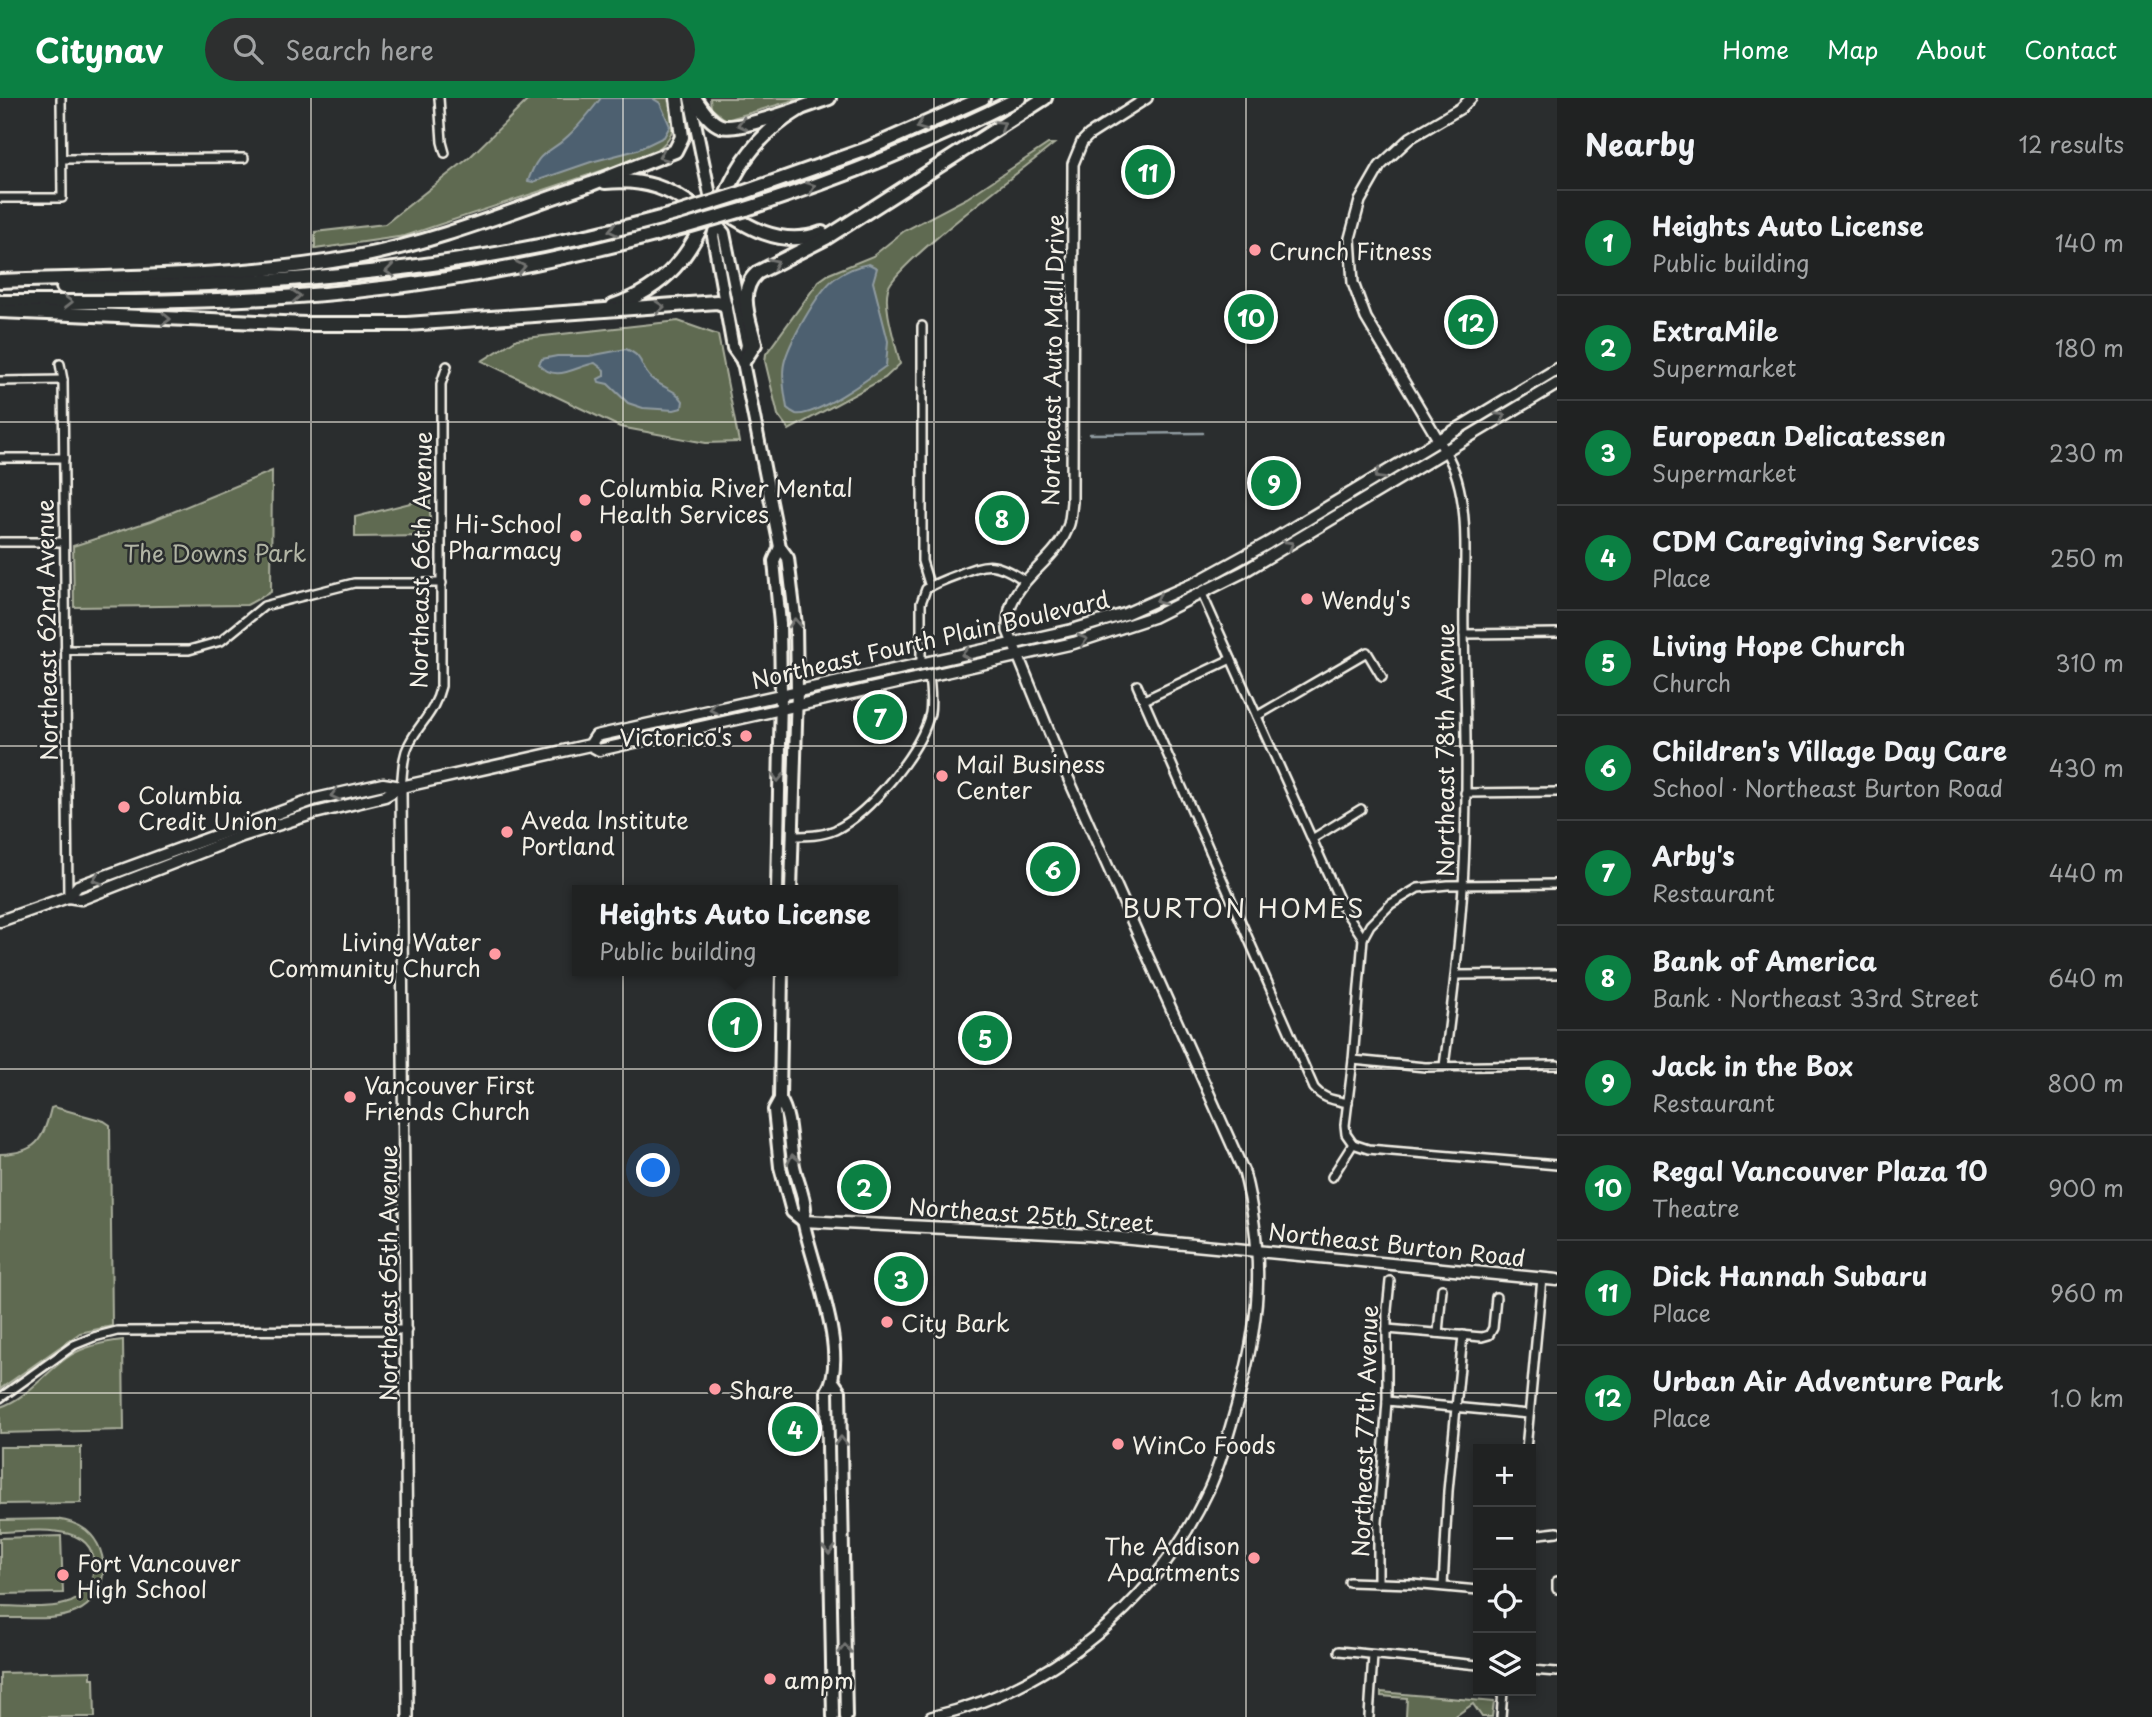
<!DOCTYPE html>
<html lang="en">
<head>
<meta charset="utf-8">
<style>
  :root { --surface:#202222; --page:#2d2f2f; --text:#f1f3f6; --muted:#a2a4a5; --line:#3d3f40; --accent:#0b8043 }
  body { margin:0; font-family:"Playpen Sans",sans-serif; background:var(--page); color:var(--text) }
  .controls { position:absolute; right:21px; bottom:21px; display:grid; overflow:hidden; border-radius:0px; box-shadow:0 4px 10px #0003 }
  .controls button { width:63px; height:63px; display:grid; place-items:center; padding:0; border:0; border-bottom:2px solid var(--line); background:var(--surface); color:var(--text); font:35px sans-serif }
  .you { position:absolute; left:654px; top:1073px; width:24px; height:24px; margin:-18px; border:5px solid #fff; border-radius:50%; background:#1a73e8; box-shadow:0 0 0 10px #1a73e833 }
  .badge { display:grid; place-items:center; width:46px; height:46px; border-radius:50%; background:var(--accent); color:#fff; font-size:23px; font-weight:700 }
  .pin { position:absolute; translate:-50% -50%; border:4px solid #fff; box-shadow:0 2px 7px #0006 }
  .popup { position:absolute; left:572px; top:787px; width:326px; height:91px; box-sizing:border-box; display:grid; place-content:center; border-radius:0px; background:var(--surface); filter:drop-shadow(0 2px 5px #0005); font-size:23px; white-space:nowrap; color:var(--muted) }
  .popup b { font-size:26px; color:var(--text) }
  .popup::after { content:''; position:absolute; left:50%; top:100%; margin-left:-14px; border:14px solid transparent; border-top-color:var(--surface) }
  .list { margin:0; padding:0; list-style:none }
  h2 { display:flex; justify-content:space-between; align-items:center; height:91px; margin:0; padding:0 28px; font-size:30px }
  h2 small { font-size:23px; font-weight:400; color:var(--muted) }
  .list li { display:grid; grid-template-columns:46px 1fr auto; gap:21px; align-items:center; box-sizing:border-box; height:105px; padding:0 28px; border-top:2px solid var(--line) }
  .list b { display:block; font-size:26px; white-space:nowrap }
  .list p { margin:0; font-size:23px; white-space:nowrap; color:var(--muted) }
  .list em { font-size:23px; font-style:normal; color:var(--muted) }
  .icon { flex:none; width:38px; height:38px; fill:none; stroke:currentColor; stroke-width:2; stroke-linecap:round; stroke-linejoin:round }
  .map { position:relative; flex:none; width:1557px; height:1619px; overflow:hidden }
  header { display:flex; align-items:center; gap:42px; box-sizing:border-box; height:98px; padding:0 35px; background:var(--accent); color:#fff }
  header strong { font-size:33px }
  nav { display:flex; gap:38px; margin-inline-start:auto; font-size:24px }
  .search { width:490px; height:63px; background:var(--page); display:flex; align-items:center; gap:18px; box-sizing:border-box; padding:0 24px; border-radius:38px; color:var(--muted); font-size:26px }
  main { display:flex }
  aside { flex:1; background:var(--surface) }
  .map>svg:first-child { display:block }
  .green { fill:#5f6a51; stroke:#aaae9c; stroke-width:2 }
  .water { fill:#4d6170; stroke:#909ba0; stroke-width:2 }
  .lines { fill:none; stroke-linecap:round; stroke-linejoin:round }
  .stream { stroke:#909ba0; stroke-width:2.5 }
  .minor-casing { stroke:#f4f1e8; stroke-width:12 }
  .tertiary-casing { stroke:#f4f1e8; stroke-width:14 }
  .secondary-casing { stroke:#f4f1e8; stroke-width:15 }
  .primary-casing { stroke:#f4f1e8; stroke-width:16 }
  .motorway-casing { stroke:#f4f1e8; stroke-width:18 }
  .minor { stroke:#2a2d2e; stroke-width:7 }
  .tertiary { stroke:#2a2d2e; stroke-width:9 }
  .secondary { stroke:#2a2d2e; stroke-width:10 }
  .primary { stroke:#2a2d2e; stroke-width:10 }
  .motorway { stroke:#2a2d2e; stroke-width:12 }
  .motorway-bridge-casing { stroke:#f4f1e8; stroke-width:18; stroke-linecap:butt }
  .motorway-bridge { stroke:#2a2d2e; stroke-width:12 }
  .oneway { stroke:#71726f }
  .grid { fill:none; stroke:#f4f1e8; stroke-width:2; stroke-opacity:0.55 }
  .poi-dot { fill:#ff9aa2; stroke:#2a2d2e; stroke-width:2.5 }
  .labels { text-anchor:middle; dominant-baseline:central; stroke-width:5; stroke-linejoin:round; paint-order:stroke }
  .poi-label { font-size:23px; fill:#f4f1e8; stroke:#2a2d2e; text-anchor:start }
  .street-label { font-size:23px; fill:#f4f1e8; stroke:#2a2d2e }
  .park-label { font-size:23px; fill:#b1b4a4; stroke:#2a2d2e }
  .quarter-label { font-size:26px; letter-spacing:2px; fill:#f4f1e8; stroke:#2a2d2e }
</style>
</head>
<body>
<header>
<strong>Citynav</strong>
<div class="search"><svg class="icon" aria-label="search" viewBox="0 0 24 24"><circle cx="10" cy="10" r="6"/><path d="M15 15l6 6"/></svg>Search here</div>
<nav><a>Home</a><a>Map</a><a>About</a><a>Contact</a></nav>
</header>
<main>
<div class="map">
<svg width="1557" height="1619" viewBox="0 0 1557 1619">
  <rect width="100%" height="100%" fill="#2a2d2e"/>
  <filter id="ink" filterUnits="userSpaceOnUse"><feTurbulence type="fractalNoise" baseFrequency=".0143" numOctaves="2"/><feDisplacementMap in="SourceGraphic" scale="14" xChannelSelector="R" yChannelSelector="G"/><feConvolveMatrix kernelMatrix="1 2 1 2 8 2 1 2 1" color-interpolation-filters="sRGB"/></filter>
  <g filter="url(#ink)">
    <g class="green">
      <path d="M 530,0 L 668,0 C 674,30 678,37 652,56 L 405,138 L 315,151 L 315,134 L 385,126 L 470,59 Z"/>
      <path d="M 710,0 L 801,0 L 726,22 L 711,10 Z"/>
      <path d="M 1048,46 L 1054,46 C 1026,69 894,167 888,191 C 883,210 896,246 900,266 L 885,280 L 789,332 L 778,317 L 765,263 L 766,256 L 819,183 L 829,176 L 873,158 L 904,133 L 967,100 Z"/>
      <path d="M 678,223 L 718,237 L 739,344 L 706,345 L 620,329 L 482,263 L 517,241 Z"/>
      <path d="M 272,373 L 271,494 L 247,507 L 74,509 L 73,448 L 151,423 Z"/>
      <path d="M 430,400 L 430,438 L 355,439 L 355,419 Z"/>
      <path d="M 54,1009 L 104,1023 L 110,1027 L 112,1228 L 80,1235 L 0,1291 L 0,1056 C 36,1055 43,1043 51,1010 Z"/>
      <path d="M 123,1242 L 124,1332 L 0,1335 L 0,1309 C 27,1301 47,1272 71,1257 C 86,1248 105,1244 123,1242 Z"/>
      <path d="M 0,1349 L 81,1349 L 81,1405 L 0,1406 Z"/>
      <path d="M 56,1421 C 67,1423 77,1425 86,1432 C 113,1454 108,1500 76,1514 C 54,1524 23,1519 0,1520 L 0,1508 C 22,1508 50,1512 71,1504 C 82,1499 91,1487 93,1475 C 102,1422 31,1433 0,1434 L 0,1422 Z"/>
      <path d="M 61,1438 L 63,1495 L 0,1496 L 0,1440 Z"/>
      <path d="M 91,1573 L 91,1580 L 94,1580 L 95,1619 L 0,1619 L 0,1575 Z"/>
      <path d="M 1381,1594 L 1494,1604 L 1492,1619 L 1482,1619 L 1473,1606 L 1454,1619 L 1406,1619 L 1407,1600 L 1381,1598 Z"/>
    </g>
    <g class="water">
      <path d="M 601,0 L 652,0 L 660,5 L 670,28 L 664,39 L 637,52 L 591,64 L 533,84 L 528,83 C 540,49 547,59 568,38 C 580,27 591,13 601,0 Z"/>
      <path d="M 869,166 L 877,170 L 873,184 L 888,243 L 886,268 C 871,279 814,320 796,316 C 794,315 788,311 787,310 C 785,296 781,280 784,266 C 788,246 818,193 834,181 C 845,173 856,168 869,166 Z"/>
      <path d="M 626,251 C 645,259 639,268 651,280 C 662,290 676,291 683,303 L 682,310 L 674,312 L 643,310 L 628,305 L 608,286 L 599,284 L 598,281 L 604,278 L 604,272 L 595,265 C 576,268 555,286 539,266 L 542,261 L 557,258 L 589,258 Z"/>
    </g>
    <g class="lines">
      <path class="stream" d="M 1090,336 L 1203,335"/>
      <g class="minor-casing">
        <g id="minor">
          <path d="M 439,0 L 442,44 L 445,55"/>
          <path d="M 62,61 L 244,60"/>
          <path d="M 0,100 L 62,100 L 61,0"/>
          <path d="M 922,228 L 922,463 L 930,489"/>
          <path d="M 60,266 L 63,282 L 68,799"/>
          <path d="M 0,283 L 63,282"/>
          <path d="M 0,360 L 64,360"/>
          <path d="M 0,444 L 64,444"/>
          <path d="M 1202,496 L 1343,810 L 1363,840 L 1353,962 L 1345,1027 L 1346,1036 L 1353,1046"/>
          <path d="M 1464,536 L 1557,535"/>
          <path d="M 65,552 L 189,552 L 221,543 L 264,508 L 354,485 L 442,485"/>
          <path d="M 921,565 L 921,505 L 926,491 C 935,485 946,481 957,477 C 987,463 997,464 1025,483"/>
          <path d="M 1137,587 L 1314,990 C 1323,1001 1334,1002 1348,1005"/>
          <path d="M 1144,602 L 1231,561"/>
          <path d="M 1257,618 L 1367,554 L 1382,579"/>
          <path d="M 401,689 C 403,675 402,659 409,646 C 421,623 434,616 441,588 L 441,286 L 447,268"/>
          <path d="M 1465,695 L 1557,694"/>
          <path d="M 792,738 C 807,738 821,738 835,732 C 870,715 921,653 930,615 C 932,603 930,590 929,577"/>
          <path d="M 1312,741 L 1361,711"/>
          <path d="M 1363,840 L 1370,827 L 1391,806 L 1418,790 L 1448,787 L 1557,786"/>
          <path d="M 1456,877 L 1557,876"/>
          <path d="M 1353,962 L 1425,969 L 1557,967"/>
          <path d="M 1444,968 C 1452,909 1459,849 1463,789 C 1468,704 1466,619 1464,534 C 1462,478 1475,402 1445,353"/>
          <path d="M 1353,1046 L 1368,1051 L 1557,1067"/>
          <path d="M 1332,1079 L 1353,1046"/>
          <path d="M 1387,1231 L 1482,1239 L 1489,1237 L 1493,1230 L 1496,1199"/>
          <path d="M 1438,1235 L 1442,1191"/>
          <path d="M 0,1300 L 74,1247 L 94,1239 L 117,1233 L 407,1232"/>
          <path d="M 1387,1303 L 1529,1316"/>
          <path d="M 1526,1351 L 1542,1180"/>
          <path d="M 1531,1437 L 1557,1434"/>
          <path d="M 1557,1483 L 1557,1491"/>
          <path d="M 1349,1484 L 1412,1486 L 1478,1492"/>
          <path d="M 1378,1485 L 1378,1424 L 1387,1303 L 1387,1212 L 1390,1183"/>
          <path d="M 1443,1488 L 1448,1393 L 1463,1237"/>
          <path d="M 1339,1553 L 1478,1567"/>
          <path d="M 1531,1572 L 1557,1574"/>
          <path d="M 1369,1619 L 1373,1557"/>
          <path d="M 1501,1619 L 1503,1593"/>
        </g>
      </g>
      <g class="tertiary-casing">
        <g id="tertiary">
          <path d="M 1445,353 L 1366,220 L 1353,185 L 1350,140 L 1360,103 L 1380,68 L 1410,40 L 1461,10 L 1471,0"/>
          <path d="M 401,689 L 408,1619"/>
          <path d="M 931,1619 C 1053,1591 1157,1504 1209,1391 C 1221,1365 1228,1337 1236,1310 C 1260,1225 1266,1161 1244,1074 L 1066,675 L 1008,533 C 1005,478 1055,471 1069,426 C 1071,419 1071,411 1072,404 L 1073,66 L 1082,44 L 1089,37 L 1147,0"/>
        </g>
      </g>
      <g class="secondary-casing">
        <g id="secondary">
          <path d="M 590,647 L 599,652 L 1074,545 L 1153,519 L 1243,474 L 1557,286"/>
          <path d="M 68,799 L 81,801 L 242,738 L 315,715 L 385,698 L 401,689 L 590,647 L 596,638 L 1011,546 L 1072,532 L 1125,516 L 1197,484 L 1268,445 L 1557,271"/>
          <path d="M 0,823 L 68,799 L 78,788 L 316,701 L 383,686 L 401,689"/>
          <path d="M 803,1123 L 1090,1137 L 1557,1182"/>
        </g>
      </g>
      <g class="primary-casing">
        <g id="primary">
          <path d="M 690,0 L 716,126 L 724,135 L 744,233 L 747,247 L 743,264 L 780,449 L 788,460 L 796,527 L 797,593 L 791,792"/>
          <path d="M 716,126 L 713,138 L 733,250 L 743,264"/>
          <path d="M 777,792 L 781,597 L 780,526 L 774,463 L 780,449"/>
          <path d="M 782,873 L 780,1001 L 774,1012 L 780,1069 L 792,1114 L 803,1123"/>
          <path d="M 780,1001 C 792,1020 789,1046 794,1068 C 797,1082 804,1097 805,1110 C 805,1116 802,1120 804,1126 C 812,1166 850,1257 827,1293 L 833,1619"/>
          <path d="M 833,1283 L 840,1293 L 846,1619"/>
        </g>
      </g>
      <g class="motorway-casing">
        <g id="motorway">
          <path d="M 694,0 C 701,9 709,24 721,28 C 738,34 809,7 829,0"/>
          <path d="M 605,84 C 643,80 671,90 701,114"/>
          <path d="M 742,95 L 867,51 L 983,0"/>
          <path d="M 722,108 C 736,65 762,33 801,10"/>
          <path d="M 746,111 C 840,81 931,44 1019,0"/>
          <path d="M 0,183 C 119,179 239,180 356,159 C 436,144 514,112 591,86 L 675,53 L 682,39 L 677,0"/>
          <path d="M 63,189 C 277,189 473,172 679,115"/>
          <path d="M 0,204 C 88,204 177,205 266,200 C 407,193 547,167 684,129"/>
          <path d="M 613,208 C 667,189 691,157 712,105 C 745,128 781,151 822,135"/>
          <path d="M 0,213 L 306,226 L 407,226 L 717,204 L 725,207"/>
          <path d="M 743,264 L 755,246 C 750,223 736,194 757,175 L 826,140 L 1045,0"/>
        </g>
      </g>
      <use href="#minor" class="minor"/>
      <use href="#tertiary" class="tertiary"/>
      <use href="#secondary" class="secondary"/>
      <use href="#primary" class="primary"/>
      <use href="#motorway" class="motorway"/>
      <g class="motorway-bridge-casing">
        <g id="motorway-bridge">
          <path d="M 679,115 L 742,95"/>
          <path d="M 684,129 L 746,111"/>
        </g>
      </g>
      <use href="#motorway-bridge" class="motorway-bridge"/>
    </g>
    <defs><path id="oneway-chevron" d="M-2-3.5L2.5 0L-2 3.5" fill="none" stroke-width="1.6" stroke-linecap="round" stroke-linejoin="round" transform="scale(1.75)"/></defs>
    <g class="oneway">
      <use href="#oneway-chevron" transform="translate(742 26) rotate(167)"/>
      <use href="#oneway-chevron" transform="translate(1001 27) rotate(-32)"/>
      <use href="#oneway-chevron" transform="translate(921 28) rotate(157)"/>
      <use href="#oneway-chevron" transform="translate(663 58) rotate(157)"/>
      <use href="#oneway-chevron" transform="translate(811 89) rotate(-20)"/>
      <use href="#oneway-chevron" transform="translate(613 132) rotate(167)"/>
      <use href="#oneway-chevron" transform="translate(774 165) rotate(-27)"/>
      <use href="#oneway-chevron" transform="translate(521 169) rotate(-11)"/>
      <use href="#oneway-chevron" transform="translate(390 173) rotate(173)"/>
      <use href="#oneway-chevron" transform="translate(296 198) rotate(-4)"/>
      <use href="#oneway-chevron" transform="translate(68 204)"/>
      <use href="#oneway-chevron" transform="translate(660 209) rotate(-5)"/>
      <use href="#oneway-chevron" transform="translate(166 221) rotate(2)"/>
      <use href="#oneway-chevron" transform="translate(1501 319) rotate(-31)"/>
      <use href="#oneway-chevron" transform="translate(1379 377) rotate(149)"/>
      <use href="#oneway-chevron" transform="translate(1289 447) rotate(-31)"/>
      <use href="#oneway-chevron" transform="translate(1160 502) rotate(155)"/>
      <use href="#oneway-chevron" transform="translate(795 525) rotate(-94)"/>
      <use href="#oneway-chevron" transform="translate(1083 542) rotate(-16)"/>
      <use href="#oneway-chevron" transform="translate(966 556) rotate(168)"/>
      <use href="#oneway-chevron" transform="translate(714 611) rotate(167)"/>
      <use href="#oneway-chevron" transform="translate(778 679) rotate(91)"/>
      <use href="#oneway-chevron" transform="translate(335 697) rotate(166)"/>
      <use href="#oneway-chevron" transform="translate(97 781) rotate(161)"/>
      <use href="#oneway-chevron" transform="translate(793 1061) rotate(-101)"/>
      <use href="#oneway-chevron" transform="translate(841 1343) rotate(-91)"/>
      <use href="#oneway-chevron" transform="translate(829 1452) rotate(89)"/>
      <use href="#oneway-chevron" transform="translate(845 1551) rotate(-91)"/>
    </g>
  </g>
  <path class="grid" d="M 311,0 L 311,1619M 623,0 L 623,1619M 934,0 L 934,1619M 1246,0 L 1246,1619M 0,324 L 1557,324M 0,648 L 1557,648M 0,971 L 1557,971M 0,1295 L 1557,1295"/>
  <g class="poi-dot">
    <circle cx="1255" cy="152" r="7"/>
    <circle cx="585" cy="402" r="7"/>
    <circle cx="576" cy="438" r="7"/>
    <circle cx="1307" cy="501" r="7"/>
    <circle cx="746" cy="638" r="7"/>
    <circle cx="942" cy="678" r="7"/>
    <circle cx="124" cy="709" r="7"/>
    <circle cx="507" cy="734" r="7"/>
    <circle cx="495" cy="856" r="7"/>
    <circle cx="350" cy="999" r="7"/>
    <circle cx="887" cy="1224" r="7"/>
    <circle cx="715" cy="1291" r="7"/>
    <circle cx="1118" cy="1346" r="7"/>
    <circle cx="1254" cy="1460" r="7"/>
    <circle cx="63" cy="1477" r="7"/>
    <circle cx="770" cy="1581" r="7"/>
  </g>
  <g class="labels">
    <g class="poi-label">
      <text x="1269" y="152">Crunch Fitness</text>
      <text x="599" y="389">Columbia River Mental<tspan x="599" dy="26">Health Services</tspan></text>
      <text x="562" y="425" text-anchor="end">Hi-School<tspan x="562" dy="26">Pharmacy</tspan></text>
      <text x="1321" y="501">Wendy's</text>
      <text x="732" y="638" text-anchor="end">Victorico's</text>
      <text x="956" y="665">Mail Business<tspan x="956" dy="26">Center</tspan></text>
      <text x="138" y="696">Columbia<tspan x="138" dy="26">Credit Union</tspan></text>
      <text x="521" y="721">Aveda Institute<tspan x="521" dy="26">Portland</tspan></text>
      <text x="481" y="843" text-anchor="end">Living Water<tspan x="481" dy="26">Community Church</tspan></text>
      <text x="364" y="986">Vancouver First<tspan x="364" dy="26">Friends Church</tspan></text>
      <text x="901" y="1224">City Bark</text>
      <text x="729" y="1291">Share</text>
      <text x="1132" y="1346">WinCo Foods</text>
      <text x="1240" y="1447" text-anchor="end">The Addison<tspan x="1240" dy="26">Apartments</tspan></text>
      <text x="77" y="1464">Fort Vancouver<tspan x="77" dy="26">High School</tspan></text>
      <text x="784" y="1581">ampm</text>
    </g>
    <g class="street-label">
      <text transform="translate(1052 262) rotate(-89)">Northeast Auto Mall Drive</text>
      <text transform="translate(420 462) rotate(-89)">Northeast 66th Avenue</text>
      <text transform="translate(46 532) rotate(-91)">Northeast 62nd Avenue</text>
      <text transform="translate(930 541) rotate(-13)">Northeast Fourth Plain Boulevard</text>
      <text transform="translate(1444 652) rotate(-90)">Northeast 78th Avenue</text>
      <text transform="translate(1031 1116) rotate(4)">Northeast 25th Street</text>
      <text transform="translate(1397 1146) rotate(6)">Northeast Burton Road</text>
      <text transform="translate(387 1175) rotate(-90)">Northeast 65th Avenue</text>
      <text transform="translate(1364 1333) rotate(-88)">Northeast 77th Avenue</text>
    </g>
    <g class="park-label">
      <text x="215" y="454">The Downs Park</text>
    </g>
    <g class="quarter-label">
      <text x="1244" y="809">BURTON HOMES</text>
    </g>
  </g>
</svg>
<div class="controls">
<button>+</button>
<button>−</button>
<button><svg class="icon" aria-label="locate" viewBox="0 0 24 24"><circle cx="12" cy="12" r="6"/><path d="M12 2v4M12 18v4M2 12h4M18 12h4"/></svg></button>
<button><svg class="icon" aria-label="layers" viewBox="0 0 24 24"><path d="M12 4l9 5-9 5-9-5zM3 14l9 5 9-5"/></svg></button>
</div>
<div class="you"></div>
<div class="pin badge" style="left:735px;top:927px">1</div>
<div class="popup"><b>Heights Auto License</b>Public building</div>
<div class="pin badge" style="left:864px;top:1089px">2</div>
<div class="pin badge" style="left:901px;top:1181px">3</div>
<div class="pin badge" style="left:795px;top:1331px">4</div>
<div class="pin badge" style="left:985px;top:940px">5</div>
<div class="pin badge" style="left:1053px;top:771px">6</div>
<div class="pin badge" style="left:880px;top:619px">7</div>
<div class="pin badge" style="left:1002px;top:420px">8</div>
<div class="pin badge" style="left:1274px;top:385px">9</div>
<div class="pin badge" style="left:1251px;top:219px">10</div>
<div class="pin badge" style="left:1148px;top:74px">11</div>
<div class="pin badge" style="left:1471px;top:224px">12</div>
</div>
<aside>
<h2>Nearby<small>12 results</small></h2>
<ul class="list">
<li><span class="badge">1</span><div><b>Heights Auto License</b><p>Public building</p></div><em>140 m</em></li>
<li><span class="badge">2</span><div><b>ExtraMile</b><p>Supermarket</p></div><em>180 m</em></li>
<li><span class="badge">3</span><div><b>European Delicatessen</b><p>Supermarket</p></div><em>230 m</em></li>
<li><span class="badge">4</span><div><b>CDM Caregiving Services</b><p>Place</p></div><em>250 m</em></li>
<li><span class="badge">5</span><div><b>Living Hope Church</b><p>Church</p></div><em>310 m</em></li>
<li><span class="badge">6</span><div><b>Children's Village Day Care</b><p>School · Northeast Burton Road</p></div><em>430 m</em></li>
<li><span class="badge">7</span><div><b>Arby's</b><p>Restaurant</p></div><em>440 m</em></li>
<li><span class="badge">8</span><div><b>Bank of America</b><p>Bank · Northeast 33rd Street</p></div><em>640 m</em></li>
<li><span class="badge">9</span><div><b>Jack in the Box</b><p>Restaurant</p></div><em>800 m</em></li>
<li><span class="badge">10</span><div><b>Regal Vancouver Plaza 10</b><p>Theatre</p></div><em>900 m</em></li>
<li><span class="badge">11</span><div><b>Dick Hannah Subaru</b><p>Place</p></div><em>960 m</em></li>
<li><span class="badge">12</span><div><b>Urban Air Adventure Park</b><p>Place</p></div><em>1.0 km</em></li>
</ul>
</aside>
</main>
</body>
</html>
